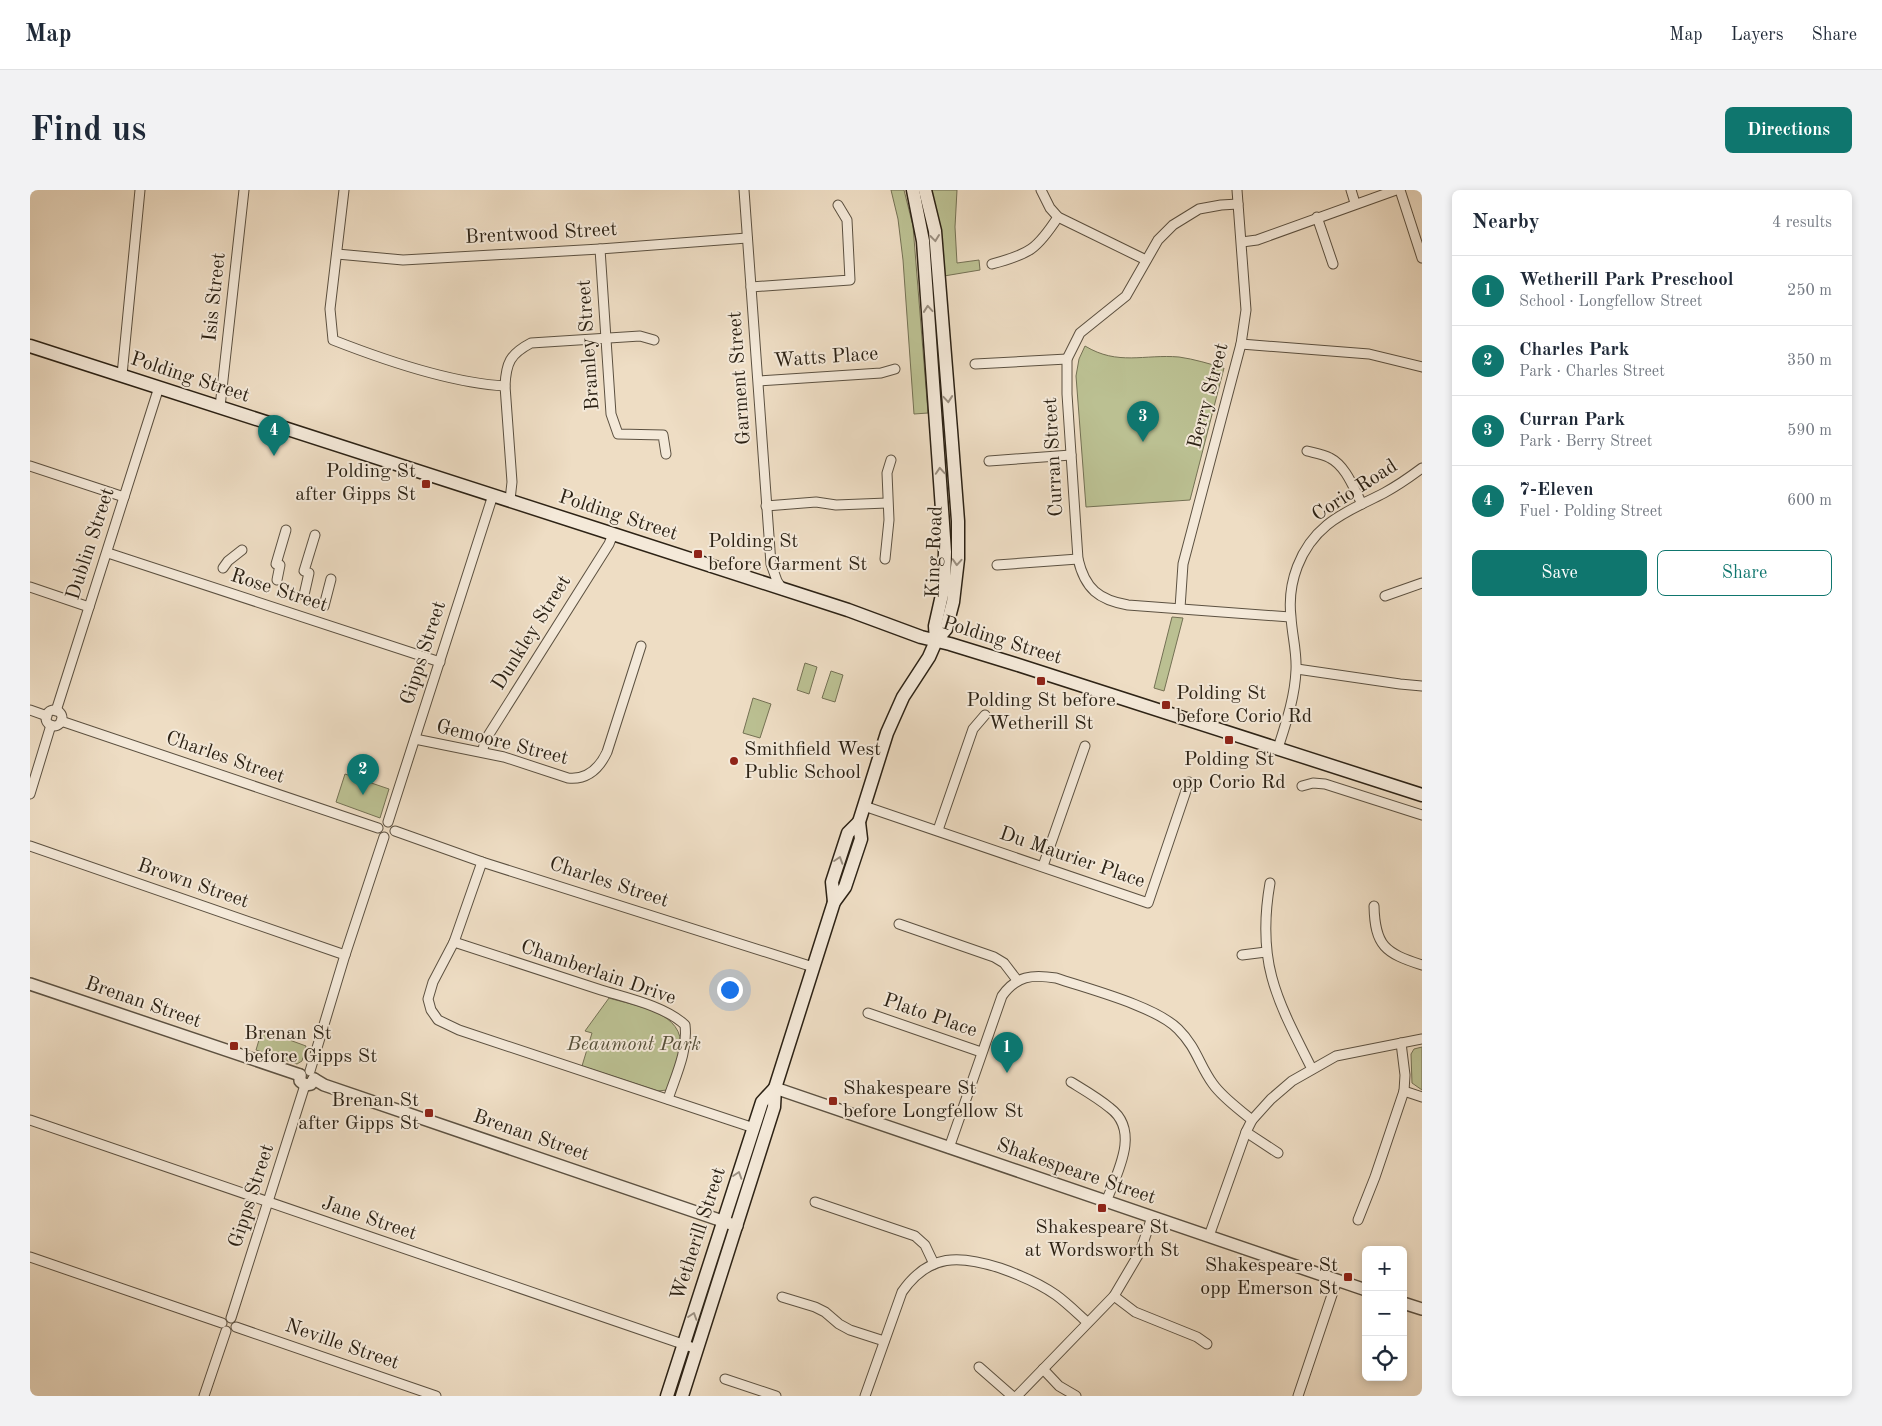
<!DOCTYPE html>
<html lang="en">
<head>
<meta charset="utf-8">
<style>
  :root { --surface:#fff; --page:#f2f2f3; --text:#1f2937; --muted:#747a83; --line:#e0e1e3; --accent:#0f766e }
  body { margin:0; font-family:"Old Standard TT",serif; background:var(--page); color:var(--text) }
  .controls { position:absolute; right:15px; bottom:15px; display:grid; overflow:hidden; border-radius:8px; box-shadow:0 2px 8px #0003 }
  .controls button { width:45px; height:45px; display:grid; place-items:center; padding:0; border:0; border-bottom:1px solid var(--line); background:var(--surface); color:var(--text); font:25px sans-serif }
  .you { position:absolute; left:699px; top:799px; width:18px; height:18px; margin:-12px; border:4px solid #fff; border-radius:50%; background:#1a73e8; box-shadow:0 0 0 8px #1a73e833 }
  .badge { display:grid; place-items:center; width:32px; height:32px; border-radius:50%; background:var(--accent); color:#fff; font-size:16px; font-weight:700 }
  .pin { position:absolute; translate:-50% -41px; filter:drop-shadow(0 1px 2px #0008) }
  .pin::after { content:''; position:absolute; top:26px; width:18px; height:15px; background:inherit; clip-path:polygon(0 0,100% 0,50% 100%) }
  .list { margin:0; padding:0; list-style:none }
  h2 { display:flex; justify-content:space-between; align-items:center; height:65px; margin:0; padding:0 20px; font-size:21px }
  h2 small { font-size:16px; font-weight:400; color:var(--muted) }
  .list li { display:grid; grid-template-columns:32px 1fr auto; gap:15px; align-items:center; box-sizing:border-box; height:70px; padding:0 20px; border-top:1px solid var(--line) }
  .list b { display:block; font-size:19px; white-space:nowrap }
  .list p { margin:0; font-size:16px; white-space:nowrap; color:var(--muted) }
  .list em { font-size:16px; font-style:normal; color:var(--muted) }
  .actions { display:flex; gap:10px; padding:15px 20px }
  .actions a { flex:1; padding:11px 0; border:1px solid var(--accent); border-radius:8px; text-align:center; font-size:18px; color:var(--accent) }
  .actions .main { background:var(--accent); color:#fff }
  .icon { flex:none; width:28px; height:28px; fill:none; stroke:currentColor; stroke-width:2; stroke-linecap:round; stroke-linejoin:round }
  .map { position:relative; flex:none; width:1392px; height:1206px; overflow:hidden; border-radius:8px }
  header { display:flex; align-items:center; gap:30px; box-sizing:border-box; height:70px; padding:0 25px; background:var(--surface); border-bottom:1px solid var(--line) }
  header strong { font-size:24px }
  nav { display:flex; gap:28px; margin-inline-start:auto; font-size:18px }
  .intro { display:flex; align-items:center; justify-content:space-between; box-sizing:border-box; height:120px; padding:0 30px }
  h1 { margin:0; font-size:35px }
  .button { padding:12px 22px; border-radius:8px; background:var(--accent); color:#fff; font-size:18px; font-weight:700 }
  main { display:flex; gap:30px; padding:0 30px }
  aside { flex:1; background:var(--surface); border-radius:8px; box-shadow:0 2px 8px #0003 }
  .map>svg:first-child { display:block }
  .green { fill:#bbc092; stroke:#747154 }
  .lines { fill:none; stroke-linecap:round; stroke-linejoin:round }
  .minor-casing { stroke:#5c5141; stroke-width:11 }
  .tertiary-casing { stroke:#5c5141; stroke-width:14 }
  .secondary-casing { stroke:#2c2215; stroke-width:15 }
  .minor { stroke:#f4e9d9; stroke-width:9 }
  .tertiary { stroke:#f4e9d9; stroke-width:11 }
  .secondary { stroke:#f4e9d9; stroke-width:12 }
  .oneway { stroke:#9a8f81 }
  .poi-dot { fill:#8f2418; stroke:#f4e9d9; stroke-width:2 }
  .labels { text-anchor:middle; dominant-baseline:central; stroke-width:4; stroke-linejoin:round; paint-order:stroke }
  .street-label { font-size:20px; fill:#2c2215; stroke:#f4e9d9 }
  .poi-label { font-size:20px; fill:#2c2215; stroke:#f4e9d9; text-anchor:start }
  .park-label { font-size:20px; font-style:italic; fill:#57513a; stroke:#f4e9d9 }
</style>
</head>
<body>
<header>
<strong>Map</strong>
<nav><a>Map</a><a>Layers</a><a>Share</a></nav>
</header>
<div class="intro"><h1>Find us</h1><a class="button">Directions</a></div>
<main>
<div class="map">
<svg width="1392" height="1206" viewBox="0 0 1392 1206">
  <rect width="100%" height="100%" fill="#eeddc4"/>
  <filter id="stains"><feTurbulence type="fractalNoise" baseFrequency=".004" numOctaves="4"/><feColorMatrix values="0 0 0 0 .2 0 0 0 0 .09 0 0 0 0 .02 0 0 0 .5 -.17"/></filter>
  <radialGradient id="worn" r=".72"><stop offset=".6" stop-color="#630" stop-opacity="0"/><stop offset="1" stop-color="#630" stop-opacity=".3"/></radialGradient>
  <g class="green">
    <path d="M 861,0 L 874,0 L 883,36 L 898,223 L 884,224 L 873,70 L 868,29 Z"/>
    <path d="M 900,0 L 927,0 L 925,37 L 927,73 L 949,70 L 950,80 L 914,86 Z"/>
    <path d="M 1055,156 C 1088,176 1114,164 1149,167 C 1164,169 1180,174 1194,178 L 1160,310 L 1056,317 L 1046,186 L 1049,169 Z"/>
    <path d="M 1142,427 L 1153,428 L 1134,501 L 1124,498 Z"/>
    <path d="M 775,473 L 787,477 L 779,504 L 767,500 Z"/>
    <path d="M 801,481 L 813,485 L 805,512 L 792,508 Z"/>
    <path d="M 723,508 L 741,514 L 730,548 L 713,543 Z"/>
    <path d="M 315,584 L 359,599 L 350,628 L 306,612 Z"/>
    <path d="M 579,808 C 605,816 656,822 650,859 C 648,872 642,887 637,900 L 628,901 L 552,876 L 562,843 L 555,841 Z"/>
    <path d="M 232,840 L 276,856 L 272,871 L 267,874 L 226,860 Z"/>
    <path d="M 1392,857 L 1392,900 L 1382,893 L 1381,864 L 1384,859 Z"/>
  </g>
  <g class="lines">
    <g class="minor-casing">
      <g id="minor">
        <path d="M 314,0 L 300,119 L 303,150 C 354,170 420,193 475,196"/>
        <path d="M 714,0 L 741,374 L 747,391 L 753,400"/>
        <path d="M 1011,0 L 1020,18 L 1028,27 L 1116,70"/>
        <path d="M 1321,0 L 1325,13"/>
        <path d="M 1370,0 L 1392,68"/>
        <path d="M 1208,14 L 1191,15 L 1169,19 L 1143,35 L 1128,50 L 1096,106 L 1050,143 L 1037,169 L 1037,204 L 1048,369 C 1055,399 1069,410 1098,415 L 1260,427"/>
        <path d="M 1287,27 L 1303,74"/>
        <path d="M 1212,52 L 1227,50 L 1366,0"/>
        <path d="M 570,59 L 581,224 L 588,244 L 633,245 L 636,264"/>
        <path d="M 307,64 L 373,70 L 570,59 L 717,48"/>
        <path d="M 962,74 C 1000,64 1007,59 1028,27"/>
        <path d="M 721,97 L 820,90 L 817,30 L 808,15"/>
        <path d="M 1211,154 L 1339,164 L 1392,177"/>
        <path d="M 945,174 L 1037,169"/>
        <path d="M 92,185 L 110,0"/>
        <path d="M 729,191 L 851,183 L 865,179"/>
        <path d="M 190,217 L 214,0"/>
        <path d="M 1277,261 C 1285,263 1293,264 1300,268 C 1316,276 1324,299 1332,314"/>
        <path d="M 959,271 L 1041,265"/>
        <path d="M 0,276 L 94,307"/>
        <path d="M 480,310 L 482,292 L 475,196 C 476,173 480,164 501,153 L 610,146 L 624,150"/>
        <path d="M 736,316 L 786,312 L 806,315 L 857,313"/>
        <path d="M 78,363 L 410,472"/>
        <path d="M 855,369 L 859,330 L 857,283 L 861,270"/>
        <path d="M 246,374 L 256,340"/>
        <path d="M 967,375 L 1048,369"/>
        <path d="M 193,378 L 198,371 L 212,360"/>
        <path d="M 274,381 L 285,345"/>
        <path d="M 247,390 L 250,375"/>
        <path d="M 0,397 L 59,417"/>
        <path d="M 274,405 L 279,383"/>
        <path d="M 1355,406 L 1392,393"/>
        <path d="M 294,416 L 301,389"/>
        <path d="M 1150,418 L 1153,374 L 1211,154 L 1216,120 L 1207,0"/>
        <path d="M 1267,479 L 1370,494 L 1392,496"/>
        <path d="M 0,520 L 17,526"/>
        <circle cx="24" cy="528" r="8"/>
        <path d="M 26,521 L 129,197"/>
        <path d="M 31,531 L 348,638"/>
        <path d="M 385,549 L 474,567 L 538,588 C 557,590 569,579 577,562 L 611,456"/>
        <path d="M 1248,558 C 1256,533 1265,507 1266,480 C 1267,462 1262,445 1261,427 C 1257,393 1270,357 1297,335 C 1314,321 1335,313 1354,303 C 1367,296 1380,287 1392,278"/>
        <path d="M 452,562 L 456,549 L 579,354 L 583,344"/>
        <path d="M 1272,596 L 1283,593 L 1295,594 L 1392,625"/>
        <path d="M 0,604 L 21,535"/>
        <path d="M 834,616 L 1118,713 L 1159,592"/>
        <path d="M 358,632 L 463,305"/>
        <path d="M 908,640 L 943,539 L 955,525"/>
        <path d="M 365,641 L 452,672 L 783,777"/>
        <path d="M 0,656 L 315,765"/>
        <path d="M 452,672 L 424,752 L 403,792 L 398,809 L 401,820 L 408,830 L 429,840 L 724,938"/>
        <path d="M 1013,676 L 1055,556"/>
        <path d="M 1240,693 C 1226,773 1247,810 1282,879"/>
        <path d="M 1344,716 C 1345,756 1355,763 1392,775"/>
        <path d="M 869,734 L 964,767 L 974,773 L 987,790"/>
        <path d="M 424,752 C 473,768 522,784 571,800 C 597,808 635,816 655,835 C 658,861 646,885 638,909"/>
        <path d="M 1212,765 L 1236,762"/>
        <path d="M 838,823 L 951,862"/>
        <path d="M 280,881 L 315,765 L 354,647"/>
        <path d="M 1041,892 C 1054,900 1068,908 1080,918 C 1111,941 1087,983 1076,1012"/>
        <path d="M 1374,901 L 1392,907"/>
        <path d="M 0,930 L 667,1159"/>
        <path d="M 1216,942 L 1248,963"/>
        <path d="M 919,958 L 972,806 C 986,786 1002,784 1026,788 C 1058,799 1125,816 1148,839 C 1167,858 1169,875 1183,894 C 1193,908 1209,919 1222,930"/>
        <path d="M 785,1012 L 885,1046 L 895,1055 L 904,1074"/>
        <path d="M 1328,1030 L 1345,987 L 1374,901 L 1375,885 L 1371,853"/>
        <path d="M 1179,1046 L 1216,942 L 1222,930 L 1241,909 L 1262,891 L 1306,866 L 1392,849"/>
        <path d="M 0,1067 L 192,1133"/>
        <path d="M 1084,1106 L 1105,1122 L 1167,1147 L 1177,1154"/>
        <path d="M 752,1107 L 785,1117 L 795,1122 L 809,1134 L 820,1140 L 854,1151"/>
        <path d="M 201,1128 L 275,895"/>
        <path d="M 206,1137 L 406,1206"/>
        <path d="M 949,1177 L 982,1206"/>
        <path d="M 1013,1179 L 1029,1196 L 1046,1206"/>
        <path d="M 695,1189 L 746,1206"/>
        <path d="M 174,1206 L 196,1141"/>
        <path d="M 835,1206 L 872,1102 C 899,1063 930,1065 970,1078 C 990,1085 1009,1093 1026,1105 C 1037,1113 1047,1123 1057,1132"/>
        <path d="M 987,1206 L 1084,1106 L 1110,1062 L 1122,1027"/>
        <path d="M 1268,1206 L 1307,1090"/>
      </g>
    </g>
    <g class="tertiary-casing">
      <g id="tertiary">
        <path d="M 0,794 L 270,885"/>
        <path d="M 270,885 L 270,891 L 275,895 L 281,894 L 284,889"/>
        <path d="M 284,889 L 294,895 L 707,1036"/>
        <path d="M 745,898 L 1336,1100"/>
        <path d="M 1373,1113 L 1392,1119"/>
      </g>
    </g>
    <g class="secondary-casing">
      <g id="secondary">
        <path d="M 883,0 L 893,51 L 915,362 L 914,396 L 905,436 L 906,451"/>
        <path d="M 0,156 L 583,344 L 818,420 L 891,447 L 920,454 L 985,474 L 1392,605"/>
        <path d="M 804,712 L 802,692 L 818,643 L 829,632"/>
        <path d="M 637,1206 L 732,912 L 745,898"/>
        <path d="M 652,1206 L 744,917 L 745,898 L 804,712 L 815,697 L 831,649 L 829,632 L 857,543 L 873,507 L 899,467 L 906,451 L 916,439 L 923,412 L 928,369 L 928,331 L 921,240 L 905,41 L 895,0"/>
      </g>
    </g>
    <use href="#minor" class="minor"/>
    <use href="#tertiary" class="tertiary"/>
    <use href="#secondary" class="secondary"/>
  </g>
  <defs><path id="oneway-chevron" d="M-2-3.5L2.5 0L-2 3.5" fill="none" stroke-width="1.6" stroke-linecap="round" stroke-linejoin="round" transform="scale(1.25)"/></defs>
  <g class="oneway">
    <use href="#oneway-chevron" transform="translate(905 48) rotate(83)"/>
    <use href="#oneway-chevron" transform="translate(898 119) rotate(-95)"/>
    <use href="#oneway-chevron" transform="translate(918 209) rotate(85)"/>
    <use href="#oneway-chevron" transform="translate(910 281) rotate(-94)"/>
    <use href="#oneway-chevron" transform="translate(927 372) rotate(94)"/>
    <use href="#oneway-chevron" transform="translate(809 670) rotate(-72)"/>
    <use href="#oneway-chevron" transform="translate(708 985) rotate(-72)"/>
    <use href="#oneway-chevron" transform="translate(663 1126) rotate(-72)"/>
  </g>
  <g class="poi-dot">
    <rect x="391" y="289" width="10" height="10" rx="2.5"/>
    <rect x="663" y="359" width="10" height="10" rx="2.5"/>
    <rect x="1006" y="486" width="10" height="10" rx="2.5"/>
    <rect x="1131" y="510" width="10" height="10" rx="2.5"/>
    <rect x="1194" y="545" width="10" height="10" rx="2.5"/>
    <circle cx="704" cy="571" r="5"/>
    <rect x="199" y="851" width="10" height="10" rx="2.5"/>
    <rect x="798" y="906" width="10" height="10" rx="2.5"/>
    <rect x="394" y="918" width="10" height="10" rx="2.5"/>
    <rect x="1067" y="1013" width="10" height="10" rx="2.5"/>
    <rect x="1313" y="1082" width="10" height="10" rx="2.5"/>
  </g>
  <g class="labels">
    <g class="street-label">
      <text transform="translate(511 44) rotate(-3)">Brentwood Street</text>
      <text transform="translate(185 107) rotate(-84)">Isis Street</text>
      <text transform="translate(559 155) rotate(-94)">Bramley Street</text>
      <text transform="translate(796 168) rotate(-4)">Watts Place</text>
      <text transform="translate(160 188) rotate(18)">Polding Street</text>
      <text transform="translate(710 188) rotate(-94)">Garment Street</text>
      <text transform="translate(1179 206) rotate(-75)">Berry Street</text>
      <text transform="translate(1024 267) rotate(-93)">Curran Street</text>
      <text transform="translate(1325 301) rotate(-33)">Corio Road</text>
      <text transform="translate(588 326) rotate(18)">Polding Street</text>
      <text transform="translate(61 354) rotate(-72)">Dublin Street</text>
      <text transform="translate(905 362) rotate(-88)">King Road</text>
      <text transform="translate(249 401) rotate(18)">Rose Street</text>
      <text transform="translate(502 443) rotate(-58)">Dunkley Street</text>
      <text transform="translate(972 451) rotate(17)">Polding Street</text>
      <text transform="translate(394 463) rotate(-72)">Gipps Street</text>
      <text transform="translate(472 553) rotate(14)">Gemoore Street</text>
      <text transform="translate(195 568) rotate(19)">Charles Street</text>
      <text transform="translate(1042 668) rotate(19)">Du Maurier Place</text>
      <text transform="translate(579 693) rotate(18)">Charles Street</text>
      <text transform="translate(163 694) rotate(19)">Brown Street</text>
      <text transform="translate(568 783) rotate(19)">Chamberlain Drive</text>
      <text transform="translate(113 813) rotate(19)">Brenan Street</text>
      <text transform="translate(900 826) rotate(19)">Plato Place</text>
      <text transform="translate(501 946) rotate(19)">Brenan Street</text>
      <text transform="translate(1046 982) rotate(19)">Shakespeare Street</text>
      <text transform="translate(222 1006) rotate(-72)">Gipps Street</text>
      <text transform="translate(339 1029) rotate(19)">Jane Street</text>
      <text transform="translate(669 1044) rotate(-72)">Wetherill Street</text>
      <text transform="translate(312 1155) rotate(19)">Neville Street</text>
    </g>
    <g class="poi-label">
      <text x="386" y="282" text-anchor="end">Polding St<tspan x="386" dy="23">after Gipps St</tspan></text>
      <text x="678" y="352">Polding St<tspan x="678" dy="23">before Garment St</tspan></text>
      <text x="1146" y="504">Polding St<tspan x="1146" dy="23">before Corio Rd</tspan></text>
      <text x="1011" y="511" text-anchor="middle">Polding St before<tspan x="1011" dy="23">Wetherill St</tspan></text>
      <text x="714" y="560">Smithfield West<tspan x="714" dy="23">Public School</tspan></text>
      <text x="1199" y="570" text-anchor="middle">Polding St<tspan x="1199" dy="23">opp Corio Rd</tspan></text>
      <text x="214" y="844">Brenan St<tspan x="214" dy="23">before Gipps St</tspan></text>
      <text x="813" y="899">Shakespeare St<tspan x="813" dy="23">before Longfellow St</tspan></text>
      <text x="389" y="911" text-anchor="end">Brenan St<tspan x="389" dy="23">after Gipps St</tspan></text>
      <text x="1072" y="1038" text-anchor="middle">Shakespeare St<tspan x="1072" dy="23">at Wordsworth St</tspan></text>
      <text x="1308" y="1076" text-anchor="end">Shakespeare St<tspan x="1308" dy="23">opp Emerson St</tspan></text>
    </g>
    <g class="park-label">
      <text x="604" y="855">Beaumont Park</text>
    </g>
  </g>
  <rect width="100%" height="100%" filter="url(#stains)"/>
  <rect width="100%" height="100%" fill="url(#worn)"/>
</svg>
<div class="controls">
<button>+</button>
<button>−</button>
<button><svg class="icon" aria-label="locate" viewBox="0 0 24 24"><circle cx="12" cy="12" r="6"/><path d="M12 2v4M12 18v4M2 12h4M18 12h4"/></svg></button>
</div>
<div class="you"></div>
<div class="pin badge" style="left:977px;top:883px">1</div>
<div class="pin badge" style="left:333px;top:605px">2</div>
<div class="pin badge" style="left:1113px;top:252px">3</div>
<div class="pin badge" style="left:244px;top:266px">4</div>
</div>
<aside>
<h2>Nearby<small>4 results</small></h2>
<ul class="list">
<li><span class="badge">1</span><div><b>Wetherill Park Preschool</b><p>School · Longfellow Street</p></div><em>250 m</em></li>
<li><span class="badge">2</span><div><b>Charles Park</b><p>Park · Charles Street</p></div><em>350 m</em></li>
<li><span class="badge">3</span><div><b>Curran Park</b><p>Park · Berry Street</p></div><em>590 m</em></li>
<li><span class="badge">4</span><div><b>7-Eleven</b><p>Fuel · Polding Street</p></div><em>600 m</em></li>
</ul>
<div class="actions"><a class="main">Save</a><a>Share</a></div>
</aside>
</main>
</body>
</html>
